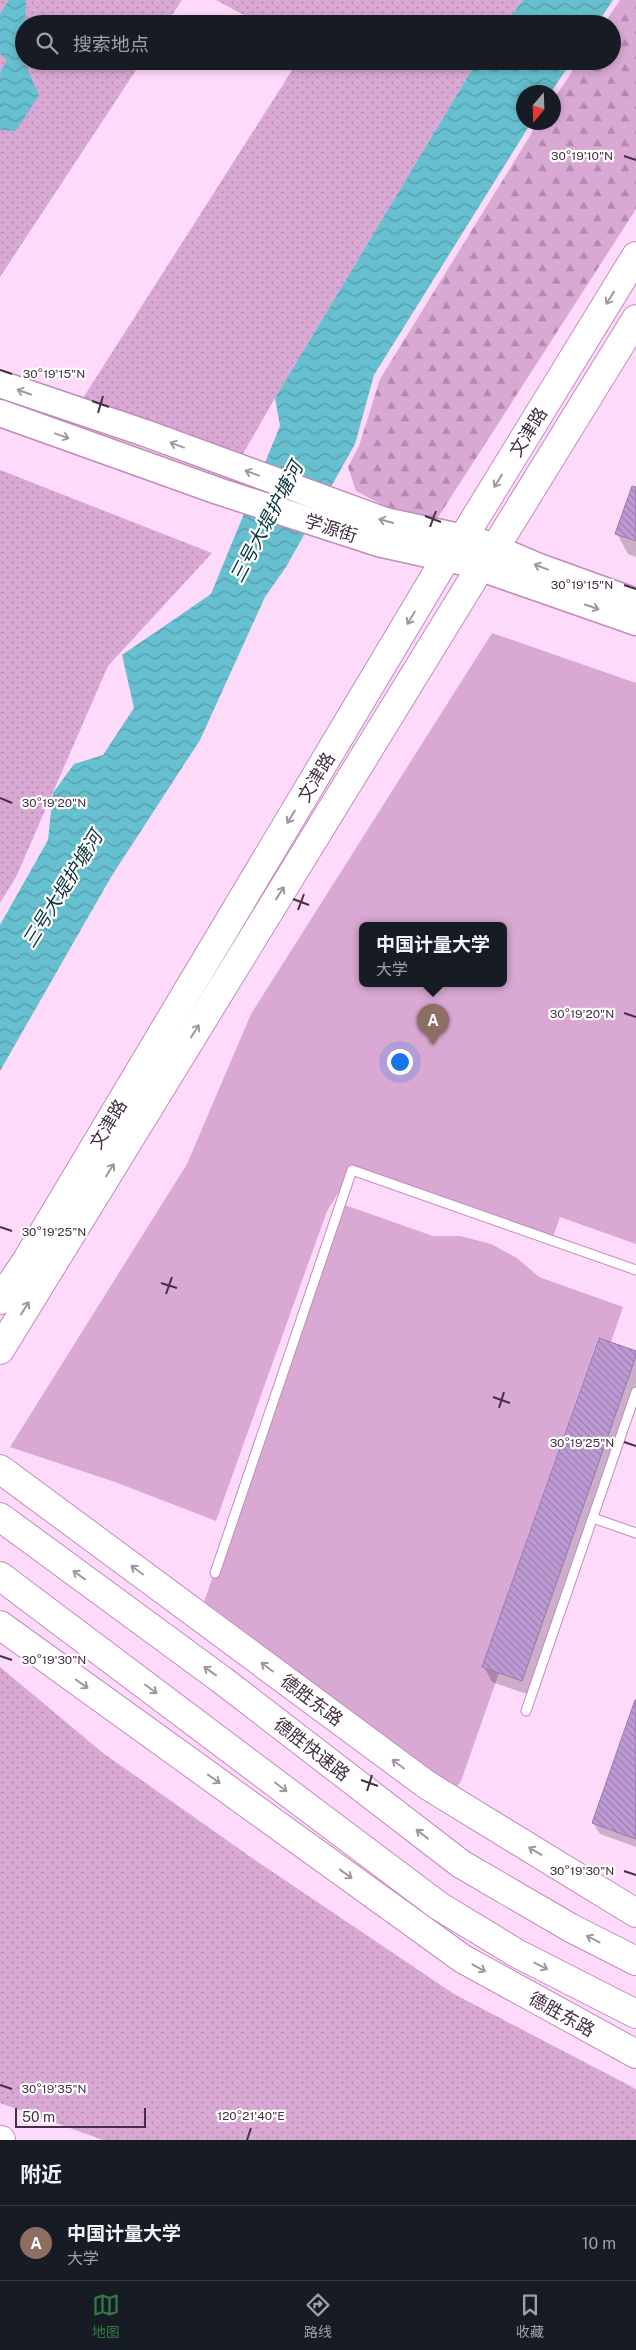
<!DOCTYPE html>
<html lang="zh">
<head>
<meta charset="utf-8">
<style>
  :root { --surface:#171b24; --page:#242831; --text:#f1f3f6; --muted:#9ea1a6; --line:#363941; --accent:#327945 }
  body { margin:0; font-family:"Public Sans","Noto Sans SC",sans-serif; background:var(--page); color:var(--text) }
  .compass { position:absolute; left:516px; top:85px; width:45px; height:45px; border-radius:50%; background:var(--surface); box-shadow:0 2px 8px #0003; rotate:199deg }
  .scale { position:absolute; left:15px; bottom:12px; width:131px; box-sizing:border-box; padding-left:5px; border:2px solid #462f43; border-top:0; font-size:14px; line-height:18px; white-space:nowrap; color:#462f43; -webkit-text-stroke:4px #fff; paint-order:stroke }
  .you { position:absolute; left:399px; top:1061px; width:18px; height:18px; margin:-12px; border:4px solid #fff; border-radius:50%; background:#1a73e8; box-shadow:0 0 0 8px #1a73e833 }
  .badge { display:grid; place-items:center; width:32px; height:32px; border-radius:50%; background:var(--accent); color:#fff; font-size:16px; font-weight:700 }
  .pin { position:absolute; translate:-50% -41px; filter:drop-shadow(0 1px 2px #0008) }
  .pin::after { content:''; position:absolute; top:26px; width:18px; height:15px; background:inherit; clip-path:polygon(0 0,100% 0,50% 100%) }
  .popup { position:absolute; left:359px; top:922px; width:148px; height:65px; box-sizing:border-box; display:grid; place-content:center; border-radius:8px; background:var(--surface); filter:drop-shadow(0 1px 4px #0005); font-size:16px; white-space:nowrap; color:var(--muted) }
  .popup b { font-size:19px; color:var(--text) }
  .popup::after { content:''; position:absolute; left:50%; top:100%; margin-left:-10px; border:10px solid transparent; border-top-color:var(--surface) }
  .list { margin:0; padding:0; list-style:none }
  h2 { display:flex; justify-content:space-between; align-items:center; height:65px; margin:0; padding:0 20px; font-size:21px }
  h2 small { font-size:16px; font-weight:400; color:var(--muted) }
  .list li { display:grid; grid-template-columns:32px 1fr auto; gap:15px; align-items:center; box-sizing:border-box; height:75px; padding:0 20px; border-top:1px solid var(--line) }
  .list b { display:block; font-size:19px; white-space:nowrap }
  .list p { margin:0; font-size:16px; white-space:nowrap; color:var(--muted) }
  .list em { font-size:16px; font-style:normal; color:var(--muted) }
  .icon { flex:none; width:28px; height:28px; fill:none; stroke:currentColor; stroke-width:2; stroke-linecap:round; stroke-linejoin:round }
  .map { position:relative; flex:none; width:636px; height:2140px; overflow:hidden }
  .search { position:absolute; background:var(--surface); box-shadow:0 2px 8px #0003; left:15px; right:15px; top:15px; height:55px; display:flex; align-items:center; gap:12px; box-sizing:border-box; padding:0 18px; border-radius:28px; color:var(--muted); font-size:19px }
  .sheet { height:140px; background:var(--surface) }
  nav { display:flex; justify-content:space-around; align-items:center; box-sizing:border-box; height:70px; border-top:1px solid var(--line); background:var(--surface); font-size:14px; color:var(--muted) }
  nav a { display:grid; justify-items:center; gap:2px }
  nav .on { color:var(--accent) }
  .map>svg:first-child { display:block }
  .grass { fill:url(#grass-dots) }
  .forest { fill:url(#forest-firs) }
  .pitch { fill:#d9a9d4; fill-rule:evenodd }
  .water { fill:url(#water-waves) }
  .shadow { fill:#0003 }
  .building { fill:url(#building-back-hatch); stroke:#9876b1 }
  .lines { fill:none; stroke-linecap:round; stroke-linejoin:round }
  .lane-casing { stroke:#c28bbd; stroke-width:11 }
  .secondary-casing { stroke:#c28bbd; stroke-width:29 }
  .primary-casing { stroke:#c28bbd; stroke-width:30 }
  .highway-casing { stroke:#c28bbd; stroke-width:30 }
  .lane { stroke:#fff; stroke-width:9 }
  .secondary { stroke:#fff; stroke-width:26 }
  .primary { stroke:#fff; stroke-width:28 }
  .highway { stroke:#fff; stroke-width:28 }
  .oneway { stroke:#a297a1 }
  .ticks { fill:none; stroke:#462f43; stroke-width:2 }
  .labels { text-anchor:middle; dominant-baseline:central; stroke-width:4.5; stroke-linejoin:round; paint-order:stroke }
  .street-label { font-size:18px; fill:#462f43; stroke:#fff }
  .water-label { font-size:19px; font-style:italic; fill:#0a373d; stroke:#fff }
  .ticks-label { font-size:12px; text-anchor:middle; fill:#462f43; stroke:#fff; stroke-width:4.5; stroke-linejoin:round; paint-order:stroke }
</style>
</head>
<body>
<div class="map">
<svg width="636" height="2140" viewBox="0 0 636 2140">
  <defs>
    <pattern id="grass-dots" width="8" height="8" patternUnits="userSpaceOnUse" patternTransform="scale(1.25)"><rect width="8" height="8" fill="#d9a9d4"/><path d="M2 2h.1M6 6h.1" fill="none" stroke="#b28aae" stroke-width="1.8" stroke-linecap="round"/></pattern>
    <pattern id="forest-firs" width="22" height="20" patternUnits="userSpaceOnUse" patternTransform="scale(1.25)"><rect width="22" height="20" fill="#d9a9d4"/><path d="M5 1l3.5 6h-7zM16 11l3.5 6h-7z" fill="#b28aae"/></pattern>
    <pattern id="water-waves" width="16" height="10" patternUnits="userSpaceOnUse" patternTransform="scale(1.25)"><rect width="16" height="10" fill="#66c0cf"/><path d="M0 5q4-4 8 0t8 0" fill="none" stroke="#569caa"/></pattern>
    <pattern id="building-back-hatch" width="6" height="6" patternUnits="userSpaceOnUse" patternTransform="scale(1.25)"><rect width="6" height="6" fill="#bc9bd5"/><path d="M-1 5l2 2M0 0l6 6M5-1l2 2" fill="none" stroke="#9b7fae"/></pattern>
  </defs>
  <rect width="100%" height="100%" fill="#fedafa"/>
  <g class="grass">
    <path d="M 0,0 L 182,0 L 166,24 L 24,24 L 24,61 L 142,61 L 0,277 Z"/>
    <path d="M 216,0 L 523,0 L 505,24 L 260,24 Z"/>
    <path d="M 298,61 L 477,61 L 275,398 L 231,475 L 69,420 Z"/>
    <path d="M 0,470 L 212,553 L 108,666 L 16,877 L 0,903 Z"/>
    <path d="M 0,1667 L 103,1753 L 255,1860 L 454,1994 L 636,2089 L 636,2140 L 103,2140 L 0,2103 Z"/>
  </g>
  <path class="forest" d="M 620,0 L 636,0 L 636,209 L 433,525 L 392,510 L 356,491 L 348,467 L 359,446 L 380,379 L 538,123 L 554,122 L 554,99 L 579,61 L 612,61 L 612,24 L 604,24 Z"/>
  <g class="pitch">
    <path d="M 492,633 L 636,683 L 636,1244 L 560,1217 L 552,1240 L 352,1171 L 327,1211 L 216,1521 L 115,1482 L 10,1447 L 187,1164 L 251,1014 ZM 363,926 L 503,926 L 503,984 L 363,984 Z"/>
    <path d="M 342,1204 L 433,1236 L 460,1236 L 491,1244 L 517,1258 L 539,1277 L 623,1307 L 611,1342 L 598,1338 L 482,1667 L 499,1673 L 461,1781 L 453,1792 L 203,1605 Z"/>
  </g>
  <g class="water">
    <path d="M 9,0 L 26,0 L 24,61 L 39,95 L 16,131 L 0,130 L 0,73 L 7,60 L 0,54 L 0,14 Z"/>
    <path d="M 523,0 L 613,0 L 597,24 L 505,24 Z"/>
    <path d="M 477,61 L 572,61 L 551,92 L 524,92 L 524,122 L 531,123 L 374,375 L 355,444 L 286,567 L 265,597 L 200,740 L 111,877 L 0,1071 L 0,925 L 48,840 L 53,793 L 74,764 L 103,755 L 134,708 L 122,655 L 211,594 L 280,426 L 275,398 Z"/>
  </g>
  <g class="shadow">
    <path d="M 636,488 L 636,557 L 628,554 L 617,534 Z"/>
    <path d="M 636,1353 L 636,1394 L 530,1695 L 492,1682 L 484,1667 Z"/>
    <path d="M 636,1702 L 636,1847 L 600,1834 L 593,1823 Z"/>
  </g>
  <g class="building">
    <path d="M 632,486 L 636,487 L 636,541 L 615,534 Z"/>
    <path d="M 599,1338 L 636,1351 L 636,1356 L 522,1681 L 482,1667 Z"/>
    <path d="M 635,1700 L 636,1700 L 636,1839 L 592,1823 Z"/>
  </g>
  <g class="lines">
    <g class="lane-casing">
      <g id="lane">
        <path d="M 593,1518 L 636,1533"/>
        <path d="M 215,1573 L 352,1170 L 636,1270"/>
        <path d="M 526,1711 L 636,1392"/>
      </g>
    </g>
    <g class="secondary-casing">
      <g id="secondary">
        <path d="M 0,384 L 145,433 L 385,521 L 478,541 L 539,567 L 636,602"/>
        <path d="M 0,413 L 218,491 L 378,543 L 464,562 L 636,622"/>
      </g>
    </g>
    <g class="primary-casing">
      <g id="primary">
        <path d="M 0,1300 L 27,1260 L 446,558 L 463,538 L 636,256"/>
        <path d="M 0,1350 L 480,568 L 495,548 L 636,319"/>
        <path d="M 0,1469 L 427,1785 L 636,1913"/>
        <path d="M 0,1625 L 463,1959 L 636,2054"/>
      </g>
    </g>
    <g class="highway-casing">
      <g id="highway">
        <path d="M 0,1517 L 222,1680 L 461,1864 L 571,1928 L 636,1961"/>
        <path d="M 0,1576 L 439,1906 L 518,1954 L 636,2014"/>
        <path d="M 0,2140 L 1,2140"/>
      </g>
    </g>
    <use href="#lane" class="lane"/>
    <use href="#secondary" class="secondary"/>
    <use href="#primary" class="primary"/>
    <use href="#highway" class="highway"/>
  </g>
  <defs><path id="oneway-shaft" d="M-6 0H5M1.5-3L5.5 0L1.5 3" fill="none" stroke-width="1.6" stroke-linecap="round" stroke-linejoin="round" transform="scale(1.25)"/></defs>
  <g class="oneway">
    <use href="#oneway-shaft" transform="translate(610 298) rotate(122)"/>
    <use href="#oneway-shaft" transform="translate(24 392) rotate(-161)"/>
    <use href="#oneway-shaft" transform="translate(62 436) rotate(20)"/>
    <use href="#oneway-shaft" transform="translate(177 445) rotate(-160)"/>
    <use href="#oneway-shaft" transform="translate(252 473) rotate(-160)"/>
    <use href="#oneway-shaft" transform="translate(498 481) rotate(122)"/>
    <use href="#oneway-shaft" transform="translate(386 521) rotate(-164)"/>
    <use href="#oneway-shaft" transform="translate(541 567) rotate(-159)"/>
    <use href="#oneway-shaft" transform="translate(592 607) rotate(19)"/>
    <use href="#oneway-shaft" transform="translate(411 618) rotate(121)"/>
    <use href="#oneway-shaft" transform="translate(291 817) rotate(121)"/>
    <use href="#oneway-shaft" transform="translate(280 893) rotate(-58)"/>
    <use href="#oneway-shaft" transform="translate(195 1031) rotate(-58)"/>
    <use href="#oneway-shaft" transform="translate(110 1170) rotate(-58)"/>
    <use href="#oneway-shaft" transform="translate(25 1308) rotate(-58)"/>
    <use href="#oneway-shaft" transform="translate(137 1570) rotate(-143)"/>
    <use href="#oneway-shaft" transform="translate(79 1575) rotate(-144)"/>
    <use href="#oneway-shaft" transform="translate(267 1667) rotate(-143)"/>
    <use href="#oneway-shaft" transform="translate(210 1671) rotate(-144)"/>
    <use href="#oneway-shaft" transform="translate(82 1684) rotate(36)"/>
    <use href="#oneway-shaft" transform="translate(151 1689) rotate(37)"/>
    <use href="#oneway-shaft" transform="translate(398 1764) rotate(-143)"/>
    <use href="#oneway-shaft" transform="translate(214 1779) rotate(36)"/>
    <use href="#oneway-shaft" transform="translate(281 1787) rotate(37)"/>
    <use href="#oneway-shaft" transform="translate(422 1834) rotate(-142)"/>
    <use href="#oneway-shaft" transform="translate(535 1851) rotate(-149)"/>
    <use href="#oneway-shaft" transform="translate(346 1874) rotate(36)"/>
    <use href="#oneway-shaft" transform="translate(593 1939) rotate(-153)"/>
    <use href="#oneway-shaft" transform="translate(541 1966) rotate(27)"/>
    <use href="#oneway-shaft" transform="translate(479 1968) rotate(29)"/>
  </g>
  <path class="ticks" d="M 624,156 L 636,160M 0,370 L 12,374M 92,401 L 109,407M 98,413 L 103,396M 425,516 L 441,522M 430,527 L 436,511M 624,585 L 636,589M 0,798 L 12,803M 293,899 L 309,905M 298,910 L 304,894M 624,1013 L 636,1017M 0,1227 L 12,1231M 161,1283 L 177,1288M 166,1294 L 172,1277M 493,1397 L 510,1403M 499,1408 L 504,1392M 624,1442 L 636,1446M 0,1656 L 12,1660M 361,1780 L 378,1786M 367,1791 L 372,1775M 624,1871 L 636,1875M 0,2085 L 12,2089M 247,2140 L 251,2128"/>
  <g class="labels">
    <g class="street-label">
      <text transform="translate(528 432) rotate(-58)">文津路</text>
      <text transform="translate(331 528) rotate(18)">学源街</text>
      <text transform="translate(316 777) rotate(-59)">文津路</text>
      <text transform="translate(108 1124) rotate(-59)">文津路</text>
      <text transform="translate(312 1700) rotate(37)">德胜东路</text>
      <text transform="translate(312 1749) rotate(38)">德胜快速路</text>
      <text transform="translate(562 2014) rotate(29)">德胜东路</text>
    </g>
    <g class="water-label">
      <text transform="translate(266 522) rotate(-62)">三号大堤护塘河</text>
      <text transform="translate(62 889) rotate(-58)">三号大堤护塘河</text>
    </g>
  </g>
  <g class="ticks-label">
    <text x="582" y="160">30°19'10"N</text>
    <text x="54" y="378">30°19'15"N</text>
    <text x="582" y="589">30°19'15"N</text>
    <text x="54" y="807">30°19'20"N</text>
    <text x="582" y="1018">30°19'20"N</text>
    <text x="54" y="1236">30°19'25"N</text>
    <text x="582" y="1447">30°19'25"N</text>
    <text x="54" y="1664">30°19'30"N</text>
    <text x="582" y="1875">30°19'30"N</text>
    <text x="54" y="2093">30°19'35"N</text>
    <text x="251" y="2120">120°21'40"E</text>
  </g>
</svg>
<svg class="compass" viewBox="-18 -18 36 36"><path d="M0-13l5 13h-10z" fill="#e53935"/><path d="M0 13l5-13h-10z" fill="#9ea1a6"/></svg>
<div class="scale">50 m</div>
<div class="you"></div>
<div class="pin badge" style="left:433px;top:1045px;background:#8d6e63">A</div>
<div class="popup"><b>中国计量大学</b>大学</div>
<div class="search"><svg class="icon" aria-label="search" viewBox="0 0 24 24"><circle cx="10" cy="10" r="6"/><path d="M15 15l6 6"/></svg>搜索地点</div>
</div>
<section class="sheet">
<h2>附近<small></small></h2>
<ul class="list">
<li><span class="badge" style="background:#8d6e63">A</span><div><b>中国计量大学</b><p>大学</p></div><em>10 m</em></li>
</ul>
</section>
<nav>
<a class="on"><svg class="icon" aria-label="map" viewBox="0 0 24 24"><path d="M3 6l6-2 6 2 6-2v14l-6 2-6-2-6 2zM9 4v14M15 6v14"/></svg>地图</a>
<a><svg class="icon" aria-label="directions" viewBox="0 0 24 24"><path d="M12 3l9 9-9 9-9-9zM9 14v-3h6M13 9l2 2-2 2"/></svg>路线</a>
<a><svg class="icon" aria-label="saved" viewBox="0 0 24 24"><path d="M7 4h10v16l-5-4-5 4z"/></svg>收藏</a>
</nav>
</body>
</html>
